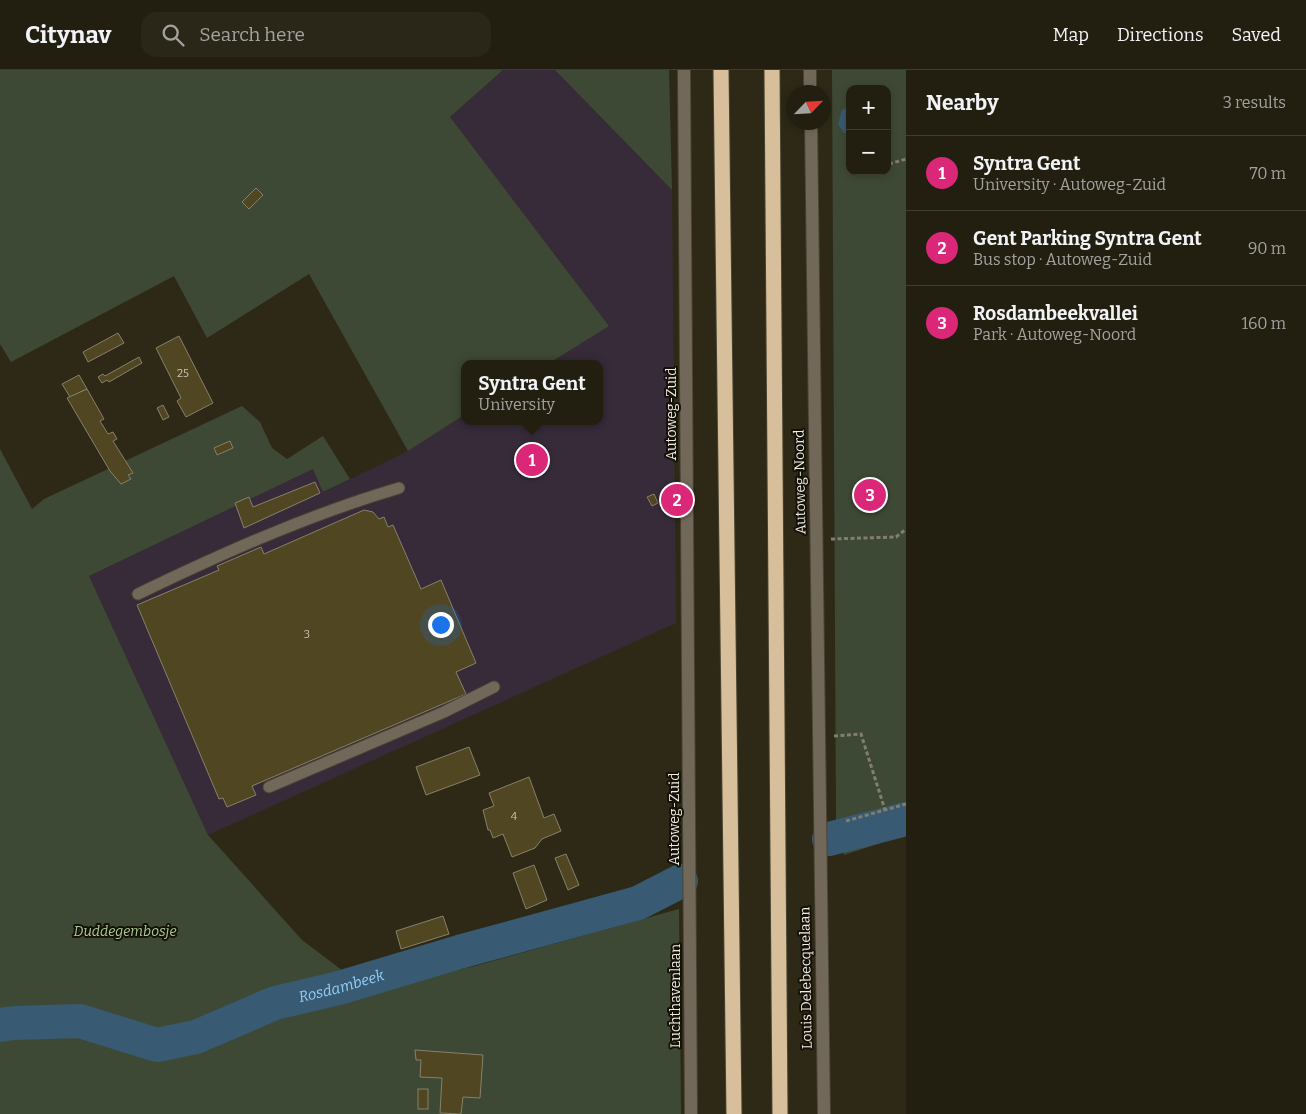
<!DOCTYPE html>
<html lang="en">
<head>
<meta charset="utf-8">
<style>
  :root { --surface:#221f10; --page:#2a2719; --text:#f1f3f6; --muted:#a2a29f; --line:#3f3d30; --accent:#db2777 }
  body { margin:0; font-family:Bitter,serif; background:var(--page); color:var(--text) }
  .controls { position:absolute; right:15px; top:15px; display:grid; overflow:hidden; border-radius:10px; box-shadow:0 2px 8px #0003 }
  .controls button { width:45px; height:45px; display:grid; place-items:center; padding:0; border:0; border-bottom:1px solid var(--line); background:var(--surface); color:var(--text); font:25px sans-serif }
  .compass { position:absolute; left:786px; top:15px; width:45px; height:45px; border-radius:50%; background:var(--surface); box-shadow:0 2px 8px #0003; rotate:65deg }
  .you { position:absolute; left:440px; top:554px; width:18px; height:18px; margin:-12px; border:4px solid #fff; border-radius:50%; background:#1a73e8; box-shadow:0 0 0 8px #1a73e833 }
  .badge { display:grid; place-items:center; width:32px; height:32px; border-radius:50%; background:var(--accent); color:#fff; font-size:16px; font-weight:700 }
  .pin { position:absolute; translate:-50% -50%; border:2px solid #fff; box-shadow:0 1px 5px #0006 }
  .popup { position:absolute; left:461px; top:290px; width:142px; height:65px; box-sizing:border-box; display:grid; place-content:center; border-radius:10px; background:var(--surface); filter:drop-shadow(0 1px 4px #0005); font-size:16px; white-space:nowrap; color:var(--muted) }
  .popup b { font-size:19px; color:var(--text) }
  .popup::after { content:''; position:absolute; left:50%; top:100%; margin-left:-10px; border:10px solid transparent; border-top-color:var(--surface) }
  .list { margin:0; padding:0; list-style:none }
  h2 { display:flex; justify-content:space-between; align-items:center; height:65px; margin:0; padding:0 20px; font-size:21px }
  h2 small { font-size:16px; font-weight:400; color:var(--muted) }
  .list li { display:grid; grid-template-columns:32px 1fr auto; gap:15px; align-items:center; box-sizing:border-box; height:75px; padding:0 20px; border-top:1px solid var(--line) }
  .list b { display:block; font-size:19px; white-space:nowrap }
  .list p { margin:0; font-size:16px; white-space:nowrap; color:var(--muted) }
  .list em { font-size:16px; font-style:normal; color:var(--muted) }
  .icon { flex:none; width:28px; height:28px; fill:none; stroke:currentColor; stroke-width:2; stroke-linecap:round; stroke-linejoin:round }
  .map { position:relative; flex:none; width:906px; height:1044px; overflow:hidden }
  header { display:flex; align-items:center; gap:30px; box-sizing:border-box; height:70px; padding:0 25px; background:var(--surface); border-bottom:1px solid var(--line) }
  header strong { font-size:24px }
  nav { display:flex; gap:28px; margin-inline-start:auto; font-size:18px }
  .search { width:350px; height:45px; background:var(--page); display:flex; align-items:center; gap:12px; box-sizing:border-box; padding:0 18px; border-radius:15px; color:var(--muted); font-size:19px }
  main { display:flex }
  aside { flex:1; background:var(--surface) }
  .map>svg:first-child { display:block }
  .education { fill:#372b3a }
  .green { fill:#3e4935; fill-rule:evenodd }
  .water { fill:#385a72 }
  .lines { fill:none; stroke-linecap:round; stroke-linejoin:round }
  .river { stroke:#385a72; stroke-width:34 }
  .building { fill:#514622; stroke:#87806b }
  .service-casing { stroke:#494432; stroke-width:13 }
  .minor-casing { stroke:#494432; stroke-width:14 }
  .motorway-casing { stroke:#494432; stroke-width:17 }
  .path { stroke:#827e6e; stroke-width:3; stroke-dasharray:4 2.5; stroke-linecap:butt }
  .service { stroke:#72685a; stroke-width:11 }
  .minor { stroke:#72685a; stroke-width:12 }
  .motorway { stroke:#d8bf9c; stroke-width:15 }
  .labels { text-anchor:middle; dominant-baseline:central; stroke-width:4; stroke-linejoin:round; paint-order:stroke }
  .number-label { font-size:11px; fill:#c8c3b1 }
  .street-label { font-size:14px; fill:#f0ede1; stroke:#141109 }
  .park-label { font-size:14px; font-style:italic; fill:#accb91; stroke:#141109 }
  .water-label { font-size:15px; font-style:italic; fill:#93cff9; stroke:#141109 }
</style>
</head>
<body>
<header>
<strong>Citynav</strong>
<div class="search"><svg class="icon" aria-label="search" viewBox="0 0 24 24"><circle cx="10" cy="10" r="6"/><path d="M15 15l6 6"/></svg>Search here</div>
<nav><a>Map</a><a>Directions</a><a>Saved</a></nav>
</header>
<main>
<div class="map">
<svg width="906" height="1044" viewBox="0 0 906 1044">
  <rect width="100%" height="100%" fill="#2e2916"/>
  <path class="education" d="M 503,0 L 555,0 L 672,120 L 676,553 L 208,765 L 89,506 L 313,399 L 324,422 L 408,381 L 464,345 L 464,351 L 600,351 L 600,294 L 548,294 L 609,256 L 450,47 Z"/>
  <g class="green">
    <path d="M 0,0 L 503,0 L 450,47 L 609,256 L 548,294 L 464,294 L 464,345 L 408,381 L 309,204 L 207,268 L 174,206 L 11,292 L 0,274 Z"/>
    <path d="M 555,0 L 669,0 L 672,120 Z"/>
    <path d="M 832,0 L 906,0 L 906,765 L 844,785 L 836,750 ZM 850,19 L 887,19 L 887,101 L 850,101 Z"/>
    <path d="M 242,336 L 260,352 L 272,378 L 287,389 L 323,366 L 350,409 L 323,422 L 313,399 L 89,506 L 208,765 L 302,870 L 343,901 L 382,916 L 475,896 L 679,839 L 681,1044 L 0,1044 L 0,379 L 32,439 L 44,429 Z"/>
  </g>
  <path class="water" d="M 850,36 L 850,63 L 844,63 L 838,54 L 842,40 Z"/>
  <g class="lines">
    <g class="river">
      <path d="M 829,769 L 906,749"/>
      <path id="s1" d="M 0,955 L 15,953 L 80,951 L 157,975 L 196,967 L 275,933 L 339,918 L 459,882 L 638,833 L 681,811"/>
    </g>
  </g>
  <g class="building">
    <path d="M 256,118 L 263,125 L 249,139 L 242,132 Z"/>
    <path d="M 118,263 L 124,273 L 88,292 L 83,282 Z"/>
    <path d="M 179,266 L 213,333 L 186,347 L 177,331 L 181,328 L 156,278 Z"/>
    <path d="M 139,287 L 142,293 L 109,312 L 107,310 L 102,313 L 98,307 L 103,304 L 105,306 Z"/>
    <path d="M 79,305 L 87,319 L 70,327 L 62,314 Z"/>
    <path d="M 87,319 L 104,349 L 100,351 L 108,364 L 113,362 L 117,369 L 113,371 L 133,403 L 128,405 L 131,409 L 121,414 L 110,401 L 67,328 Z"/>
    <path d="M 163,335 L 169,347 L 163,350 L 157,338 Z"/>
    <path d="M 230,371 L 233,378 L 217,385 L 214,378 Z"/>
    <path d="M 315,412 L 320,423 L 244,458 L 235,433 L 249,427 L 253,437 Z"/>
    <path d="M 654,424 L 658,433 L 652,436 L 647,427 Z"/>
    <path d="M 364,440 L 373,442 L 379,449 L 384,447 L 388,457 L 393,455 L 421,519 L 441,510 L 476,593 L 456,602 L 466,624 L 252,716 L 256,725 L 227,737 L 223,728 L 219,729 L 137,535 L 219,500 L 217,496 L 261,477 L 264,484 Z"/>
    <path d="M 469,677 L 480,705 L 426,725 L 416,697 Z"/>
    <path d="M 529,707 L 544,748 L 554,744 L 561,761 L 542,769 L 535,778 L 512,787 L 503,764 L 493,768 L 490,760 L 488,760 L 483,740 L 494,736 L 489,723 Z"/>
    <path d="M 566,784 L 579,815 L 568,820 L 555,788 Z"/>
    <path d="M 534,795 L 547,830 L 526,839 L 513,803 Z"/>
    <path d="M 443,846 L 449,864 L 401,879 L 396,861 Z"/>
    <path d="M 415,980 L 483,985 L 480,1028 L 463,1027 L 461,1044 L 440,1043 L 442,1008 L 420,1007 L 421,990 L 416,990 Z"/>
    <rect x="418" y="1019" width="10" height="20"/>
  </g>
  <g class="lines">
    <g class="service-casing">
      <g id="service">
        <path d="M 138,524 C 223,483 308,445 399,418"/>
        <path d="M 269,717 L 444,642 L 494,617"/>
      </g>
    </g>
    <g class="minor-casing">
      <g id="minor">
        <path d="M 684,0 L 691,1044"/>
        <path d="M 810,0 L 810,22"/>
        <path d="M 811,52 L 824,1044"/>
      </g>
    </g>
    <g class="motorway-casing">
      <g id="motorway">
        <path d="M 721,0 L 734,1044"/>
        <path d="M 772,0 L 780,1044"/>
      </g>
    </g>
    <g class="path">
      <path d="M 889,94 L 906,89"/>
      <path d="M 831,469 L 896,467 L 906,459"/>
      <path d="M 834,666 L 861,664 L 885,740"/>
      <path d="M 846,751 L 906,734"/>
    </g>
    <use href="#service" class="service"/>
    <use href="#minor" class="minor"/>
    <use href="#motorway" class="motorway"/>
  </g>
  <g class="labels">
    <g class="number-label">
      <text x="183" y="303">25</text>
      <text x="307" y="564">3</text>
      <text x="514" y="746">4</text>
    </g>
    <g class="street-label">
      <text transform="translate(671 344) rotate(-90)">Autoweg-Zuid</text>
      <text transform="translate(800 412) rotate(-91)">Autoweg-Noord</text>
      <text transform="translate(674 749) rotate(-90)">Autoweg-Zuid</text>
      <text transform="translate(806 908) rotate(-91)">Louis Delebecquelaan</text>
      <text transform="translate(675 926) rotate(-90)">Luchthavenlaan</text>
    </g>
    <g class="park-label">
      <text x="125" y="861">Duddegembosje</text>
    </g>
    <g class="water-label">
      <text stroke="none"><textPath href="#s1" startOffset="355">Rosdambeek</textPath></text>
    </g>
  </g>
</svg>
<div class="controls">
<button>+</button>
<button>−</button>
</div>
<svg class="compass" viewBox="-18 -18 36 36"><path d="M0-13l5 13h-10z" fill="#e53935"/><path d="M0 13l5-13h-10z" fill="#a2a29f"/></svg>
<div class="you"></div>
<div class="pin badge" style="left:532px;top:390px">1</div>
<div class="popup"><b>Syntra Gent</b>University</div>
<div class="pin badge" style="left:677px;top:430px">2</div>
<div class="pin badge" style="left:870px;top:425px">3</div>
</div>
<aside>
<h2>Nearby<small>3 results</small></h2>
<ul class="list">
<li><span class="badge">1</span><div><b>Syntra Gent</b><p>University · Autoweg-Zuid</p></div><em>70 m</em></li>
<li><span class="badge">2</span><div><b>Gent Parking Syntra Gent</b><p>Bus stop · Autoweg-Zuid</p></div><em>90 m</em></li>
<li><span class="badge">3</span><div><b>Rosdambeekvallei</b><p>Park · Autoweg-Noord</p></div><em>160 m</em></li>
</ul>
</aside>
</main>
</body>
</html>
